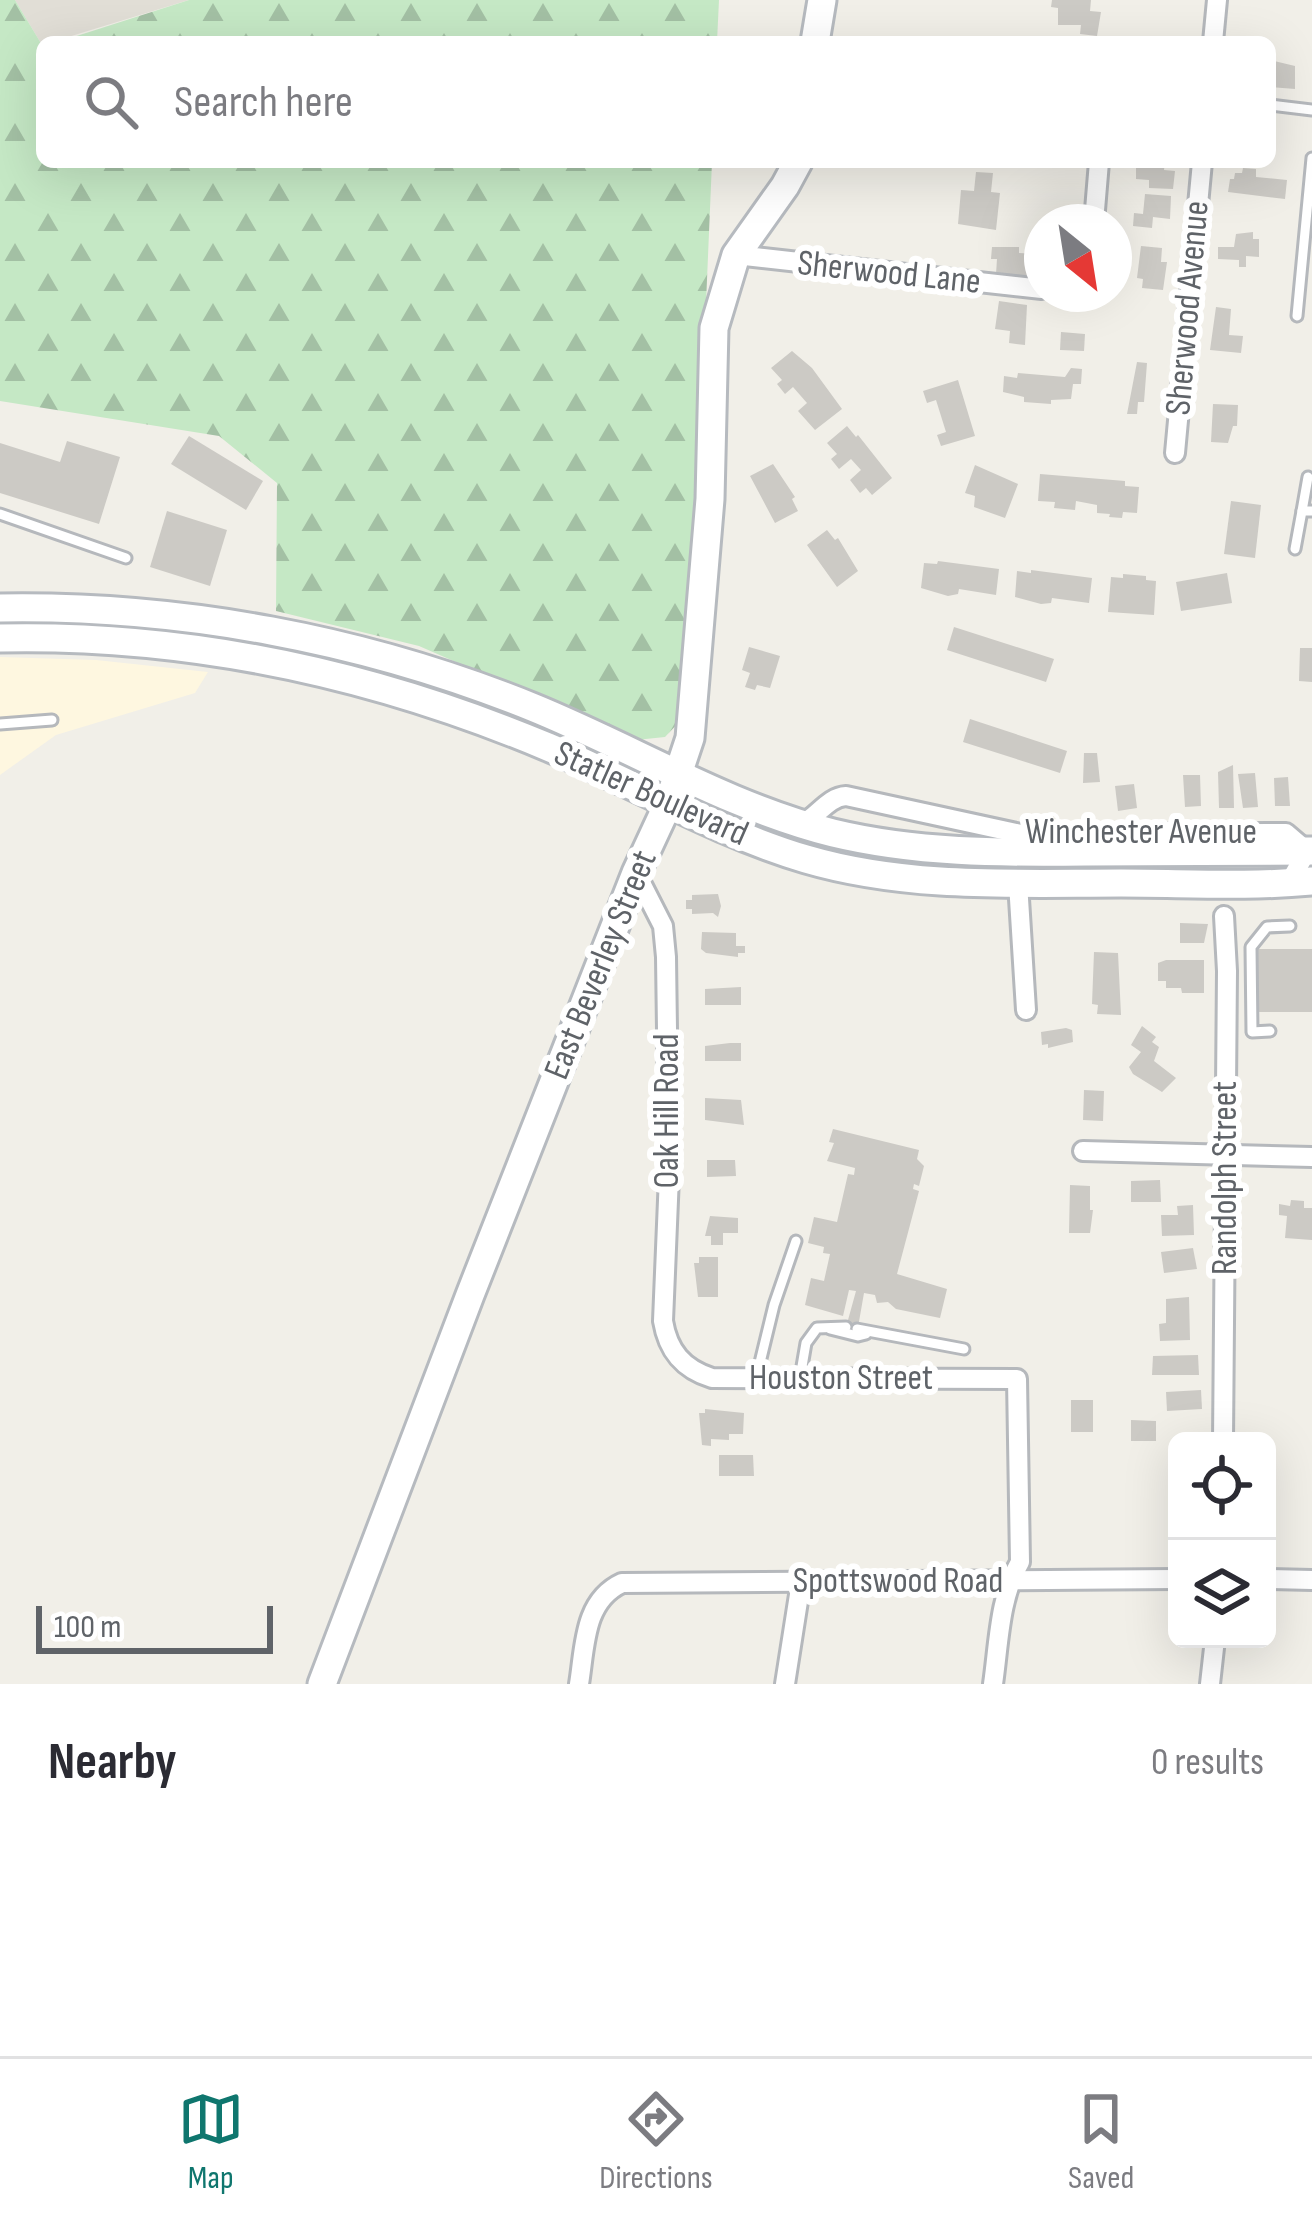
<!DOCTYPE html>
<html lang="en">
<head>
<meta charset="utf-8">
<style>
  :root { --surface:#fff; --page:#f2f2f3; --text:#2b2b33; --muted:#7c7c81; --line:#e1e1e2; --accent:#0f766e }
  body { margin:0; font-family:"Sofia Sans Condensed",sans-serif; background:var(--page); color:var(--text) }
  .controls { position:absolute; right:36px; bottom:36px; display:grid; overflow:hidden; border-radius:18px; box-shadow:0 12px 48px #0002 }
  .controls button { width:108px; height:108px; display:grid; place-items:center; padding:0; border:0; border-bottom:3px solid var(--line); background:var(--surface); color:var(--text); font:60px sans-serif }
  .compass { position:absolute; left:1024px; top:204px; width:108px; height:108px; border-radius:50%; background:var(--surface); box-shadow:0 12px 48px #0002; rotate:150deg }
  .scale { position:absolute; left:36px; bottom:30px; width:237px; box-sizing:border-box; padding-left:12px; border:6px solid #5f6368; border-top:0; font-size:33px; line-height:42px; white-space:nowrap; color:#5f6368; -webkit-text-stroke:9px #fff; paint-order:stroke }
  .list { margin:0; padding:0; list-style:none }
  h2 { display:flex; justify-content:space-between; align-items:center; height:156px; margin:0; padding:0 48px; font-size:51px }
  h2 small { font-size:39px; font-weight:400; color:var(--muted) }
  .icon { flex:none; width:66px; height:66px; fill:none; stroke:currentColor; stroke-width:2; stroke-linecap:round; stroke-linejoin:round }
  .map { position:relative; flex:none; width:1312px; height:1684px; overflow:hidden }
  .search { position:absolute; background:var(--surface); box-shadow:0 12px 48px #0002; left:36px; right:36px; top:36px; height:132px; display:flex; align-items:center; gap:30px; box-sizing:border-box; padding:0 42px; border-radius:18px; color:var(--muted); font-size:45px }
  .sheet { height:372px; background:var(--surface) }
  nav { display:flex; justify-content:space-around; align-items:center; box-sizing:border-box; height:168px; border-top:3px solid var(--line); background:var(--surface); font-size:33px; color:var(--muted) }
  nav a { display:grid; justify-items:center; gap:6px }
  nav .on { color:var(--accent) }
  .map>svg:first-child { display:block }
  .commercial { fill:#fef7e0 }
  .education { fill:#e1ded6 }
  .forest { fill:url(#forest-firs) }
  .building { fill:#cccac5 }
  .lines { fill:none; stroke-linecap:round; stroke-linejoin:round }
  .lane-casing { stroke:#b5b8bc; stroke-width:15 }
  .street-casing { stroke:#b5b8bc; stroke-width:24 }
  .secondary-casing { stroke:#b6babf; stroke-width:33 }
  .lane { stroke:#fff; stroke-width:9 }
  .street { stroke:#fff; stroke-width:18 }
  .secondary { stroke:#fff; stroke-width:27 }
  .labels { text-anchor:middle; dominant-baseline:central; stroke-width:12; stroke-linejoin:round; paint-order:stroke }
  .street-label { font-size:36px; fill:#5f6368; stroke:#fff }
</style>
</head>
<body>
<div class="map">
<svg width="1312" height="1684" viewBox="0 0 1312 1684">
  <defs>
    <pattern id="forest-firs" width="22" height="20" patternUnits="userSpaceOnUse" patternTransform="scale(3)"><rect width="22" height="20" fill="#c5e8c5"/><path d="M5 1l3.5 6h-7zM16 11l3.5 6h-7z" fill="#a3c0a4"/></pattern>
  </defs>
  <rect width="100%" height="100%" fill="#f1efe8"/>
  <path class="commercial" d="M 0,657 L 96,660 L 208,672 L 195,693 L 56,735 L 0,775 Z"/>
  <path class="education" d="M 15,0 L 189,0 L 42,45 Z"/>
  <g class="forest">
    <path d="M 0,0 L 15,0 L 42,45 L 42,162 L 712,162 L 696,539 L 683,718 L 665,737 L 636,740 L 419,646 L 276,611 L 277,483 L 219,436 L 0,401 Z"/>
    <path d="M 189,0 L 719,0 L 717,42 L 58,42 Z"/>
  </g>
  <g class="building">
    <path d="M 1052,0 L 1091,0 L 1090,11 L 1101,12 L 1097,36 L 1080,34 L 1081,25 L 1058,25 L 1058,8 L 1051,7 Z"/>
    <path d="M 1270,60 L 1295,66 L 1295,89 L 1270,87 Z"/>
    <path d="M 1143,162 L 1165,162 L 1164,170 L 1175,171 L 1173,189 L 1149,188 L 1149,180 L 1136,179 L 1136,164 Z"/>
    <path d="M 1243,168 L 1256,169 L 1256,177 L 1287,180 L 1285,199 L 1228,192 L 1230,179 L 1234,179 L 1235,173 L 1242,173 Z"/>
    <path d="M 976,172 L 993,173 L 991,192 L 1000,193 L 996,230 L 958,224 L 961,190 L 974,191 Z"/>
    <path d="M 1145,194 L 1171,196 L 1170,219 L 1153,217 L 1152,228 L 1133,226 L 1134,213 L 1143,214 Z"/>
    <path d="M 1253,232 L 1253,239 L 1259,239 L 1259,257 L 1246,256 L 1246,267 L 1239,267 L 1239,260 L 1218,259 L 1218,247 L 1234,247 L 1236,234 Z"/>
    <path d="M 1141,246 L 1162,248 L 1161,262 L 1167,262 L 1163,290 L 1142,288 L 1143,279 L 1137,278 Z"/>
    <path d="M 992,247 L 1019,247 L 1019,253 L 1036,254 L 1034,276 L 996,274 L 997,259 L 991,259 Z"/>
    <path d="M 999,301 L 1027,305 L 1025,345 L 1009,343 L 1010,331 L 995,329 Z"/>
    <path d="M 1216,307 L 1231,309 L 1229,335 L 1243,336 L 1241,353 L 1210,350 Z"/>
    <path d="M 1061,332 L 1085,334 L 1084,351 L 1060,350 Z"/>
    <path d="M 792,351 L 812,368 L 842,409 L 815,430 L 798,411 L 807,403 L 793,387 L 785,394 L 777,384 L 782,380 L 771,368 Z"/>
    <path d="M 1137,362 L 1147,363 L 1144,402 L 1138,402 L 1137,414 L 1127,414 Z"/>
    <path d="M 1071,368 L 1082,369 L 1081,384 L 1073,384 L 1071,399 L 1051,400 L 1051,404 L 1024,402 L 1024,397 L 1003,392 L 1004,376 L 1017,378 L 1018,373 L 1065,377 Z"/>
    <path d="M 958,380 L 975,436 L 941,446 L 937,435 L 946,432 L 936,400 L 927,403 L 923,391 Z"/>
    <path d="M 1213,404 L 1238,405 L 1237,426 L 1233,426 L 1228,443 L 1211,442 Z"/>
    <path d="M 847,426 L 856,437 L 858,435 L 892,478 L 872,495 L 866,488 L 860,493 L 850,480 L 861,470 L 851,459 L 839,469 L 831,459 L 837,454 L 827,443 Z"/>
    <path d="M 189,436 L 263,481 L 246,510 L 171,464 Z"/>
    <path d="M 67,441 L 120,457 L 99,524 L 0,493 L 0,443 L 60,462 Z"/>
    <path d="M 773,464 L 795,497 L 792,499 L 798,511 L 775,523 L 750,476 Z"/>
    <path d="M 975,465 L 1018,484 L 1005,518 L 974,507 L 975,496 L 965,493 Z"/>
    <path d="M 1040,474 L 1125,481 L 1125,486 L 1139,487 L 1137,513 L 1123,512 L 1122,518 L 1109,517 L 1110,514 L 1097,513 L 1097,505 L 1076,501 L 1075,510 L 1054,508 L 1055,502 L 1038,501 Z"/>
    <path d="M 1231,501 L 1261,505 L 1255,558 L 1224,554 Z"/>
    <path d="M 167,511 L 227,530 L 210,586 L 150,567 Z"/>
    <path d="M 827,530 L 835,540 L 838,538 L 858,571 L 837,587 L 807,545 Z"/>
    <path d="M 938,561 L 999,569 L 996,595 L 959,589 L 958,594 L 948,596 L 921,588 L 924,563 L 937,564 Z"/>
    <path d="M 1031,570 L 1092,578 L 1089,603 L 1052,598 L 1051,603 L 1041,604 L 1015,597 L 1017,571 L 1031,573 Z"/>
    <path d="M 1227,573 L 1232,603 L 1181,611 L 1176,582 Z"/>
    <path d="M 1123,574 L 1146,576 L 1146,580 L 1156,581 L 1154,615 L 1108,612 L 1111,577 L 1123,578 Z"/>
    <path d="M 954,627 L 1054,659 L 1046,682 L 947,650 Z"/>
    <path d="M 749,647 L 780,656 L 770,688 L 757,685 L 755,690 L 745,687 L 750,673 L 742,670 Z"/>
    <path d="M 1300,648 L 1312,648 L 1312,682 L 1299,681 Z"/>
    <path d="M 970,719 L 1067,751 L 1060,773 L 963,742 Z"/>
    <path d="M 1084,753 L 1097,753 L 1100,782 L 1083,783 Z"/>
    <path d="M 1233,765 L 1234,808 L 1219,808 L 1218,772 Z"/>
    <path d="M 1255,773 L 1258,807 L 1243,808 L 1238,774 Z"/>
    <path d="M 1183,775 L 1200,775 L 1201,806 L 1185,807 Z"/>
    <path d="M 1288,777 L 1290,806 L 1275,806 L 1274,778 Z"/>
    <path d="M 1134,784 L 1137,808 L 1118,811 L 1115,786 Z"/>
    <path d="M 718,894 L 721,906 L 718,917 L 713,913 L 692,914 L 692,909 L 686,909 L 686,900 L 692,900 L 692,895 Z"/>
    <path d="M 1180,923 L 1208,924 L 1204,943 L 1180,943 Z"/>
    <path d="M 702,932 L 736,933 L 736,946 L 745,946 L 745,953 L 738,953 L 738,957 L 706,953 L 701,949 Z"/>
    <rect x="1255" y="949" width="57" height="63"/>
    <path d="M 1094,952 L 1118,953 L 1121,1015 L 1097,1014 L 1098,1005 L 1092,1004 Z"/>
    <path d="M 1166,960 L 1204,960 L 1204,993 L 1182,993 L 1181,988 L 1166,988 L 1166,981 L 1158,981 L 1158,963 Z"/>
    <path d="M 741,987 L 741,1005 L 705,1005 L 705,989 Z"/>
    <path d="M 1142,1026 L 1156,1037 L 1152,1042 L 1159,1047 L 1154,1061 L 1176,1078 L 1162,1092 L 1133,1074 L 1129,1067 L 1141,1052 L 1131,1045 Z"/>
    <path d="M 1066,1028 L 1072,1030 L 1073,1042 L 1048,1048 L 1048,1044 L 1042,1045 L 1041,1032 Z"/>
    <path d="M 730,1043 L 741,1043 L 741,1061 L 705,1061 L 705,1046 Z"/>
    <path d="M 1084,1090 L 1104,1091 L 1103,1121 L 1083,1120 Z"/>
    <path d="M 705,1098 L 741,1100 L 744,1125 L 705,1120 Z"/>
    <path d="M 833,1129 L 919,1150 L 917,1159 L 924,1166 L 919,1186 L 914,1184 L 913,1189 L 919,1191 L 897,1274 L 947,1289 L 940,1318 L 896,1309 L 888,1302 L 877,1303 L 875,1295 L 864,1293 L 857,1333 L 845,1331 L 856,1291 L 849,1290 L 843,1316 L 805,1305 L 811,1278 L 824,1281 L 830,1254 L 823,1253 L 824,1247 L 808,1243 L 814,1217 L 837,1222 L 848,1174 L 854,1175 L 855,1168 L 827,1161 L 834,1143 L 829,1142 Z"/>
    <path d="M 707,1160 L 735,1160 L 736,1176 L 707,1177 Z"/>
    <path d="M 1160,1180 L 1161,1202 L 1131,1202 L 1131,1181 Z"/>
    <path d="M 1070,1185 L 1090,1186 L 1090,1210 L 1093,1210 L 1090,1233 L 1069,1233 Z"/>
    <path d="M 1291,1200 L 1304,1201 L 1304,1208 L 1312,1208 L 1312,1240 L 1285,1238 L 1287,1216 L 1279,1215 L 1279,1204 L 1290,1206 Z"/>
    <path d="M 1193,1205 L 1194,1235 L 1162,1236 L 1161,1215 L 1178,1215 L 1177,1206 Z"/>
    <path d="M 710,1216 L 738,1218 L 738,1233 L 723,1233 L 723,1245 L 711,1245 L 711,1236 L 705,1236 Z"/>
    <path d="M 1193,1248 L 1197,1269 L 1164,1273 L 1161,1252 Z"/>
    <path d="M 699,1257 L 718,1257 L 718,1297 L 698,1297 L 694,1263 L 699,1263 Z"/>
    <path d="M 1189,1297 L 1190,1340 L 1160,1341 L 1159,1324 L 1166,1323 L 1166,1299 Z"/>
    <path d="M 1198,1355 L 1199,1375 L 1152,1375 L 1153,1356 Z"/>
    <path d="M 1201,1390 L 1202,1409 L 1167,1411 L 1166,1392 Z"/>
    <rect x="1071" y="1400" width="22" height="32"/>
    <path d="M 705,1409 L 744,1413 L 743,1434 L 729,1434 L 729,1440 L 711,1439 L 711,1446 L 702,1445 L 699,1413 L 705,1413 Z"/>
    <path d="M 1131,1420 L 1156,1421 L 1156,1441 L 1131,1441 Z"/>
    <path d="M 719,1455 L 753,1455 L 754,1476 L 719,1476 Z"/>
  </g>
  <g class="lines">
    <g class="lane-casing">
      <g id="lane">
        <path d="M 1270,105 L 1312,110"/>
        <path d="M 1297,316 L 1312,158"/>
        <path d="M 1302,511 L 1308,477"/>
        <path d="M 0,514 L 126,558"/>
        <path d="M 1295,549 L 1302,511 L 1312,511"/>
        <path d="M 0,724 L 52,720"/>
        <path d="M 1270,1031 L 1252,1032 L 1251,947 L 1267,927 L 1290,926"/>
        <path d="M 830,1329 L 858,1336 L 866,1334"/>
        <path d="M 857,1329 L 964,1349"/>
        <path d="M 800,1378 L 806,1343 L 817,1328 L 846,1327"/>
        <path d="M 756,1379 L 774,1305 L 796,1241"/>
      </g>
    </g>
    <g class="street-casing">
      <g id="street">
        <path d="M 1213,42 L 1217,0"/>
        <path d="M 1094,222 L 1099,162"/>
        <path d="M 736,255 L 1042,289"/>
        <path d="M 1175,453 L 1202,162"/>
        <path d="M 802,824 C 818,816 828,797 846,796 L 1021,834 L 1286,833 L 1307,851 L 1289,883"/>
        <path d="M 636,873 L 663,926 L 666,957 L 669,1176 L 663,1321 C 668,1351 683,1369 712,1378 L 1017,1379 L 1020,1562 C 999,1598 999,1643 993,1684"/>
        <path d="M 1018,883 L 1026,1010"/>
        <path d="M 1083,1151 L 1312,1157"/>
        <path d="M 1223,1441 L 1227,971 L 1224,916"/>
        <path d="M 1267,1579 L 1312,1580"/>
        <path d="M 579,1684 C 585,1648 583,1601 622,1583 L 1177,1579"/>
        <path d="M 785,1684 L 801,1582"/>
        <path d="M 1210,1684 L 1215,1639"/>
      </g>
    </g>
    <g class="secondary-casing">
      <g id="secondary">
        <path d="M 815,42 L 822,0"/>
        <path d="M 0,608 C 181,605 364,639 532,707 C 633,748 726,806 833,833 C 916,853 1000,853 1085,852 C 1161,852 1236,851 1312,851"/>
        <path d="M 0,638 C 189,634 374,674 548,747 C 634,783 715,832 806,859 C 908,889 1017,883 1121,883 C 1185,883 1249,887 1312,881"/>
        <path d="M 322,1684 L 470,1295 L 636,873 L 668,804 L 690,738 L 710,499 L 714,328 L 736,255 L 785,186 L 798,162"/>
      </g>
    </g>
    <use href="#lane" class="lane"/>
    <use href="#street" class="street"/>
    <use href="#secondary" class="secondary"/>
  </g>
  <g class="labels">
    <g class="street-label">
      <text transform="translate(889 273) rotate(6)">Sherwood Lane</text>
      <text transform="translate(1188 308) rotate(-85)">Sherwood Avenue</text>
      <text transform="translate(651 794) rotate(24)">Statler Boulevard</text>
      <text x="1141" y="832">Winchester Avenue</text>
      <text transform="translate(601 965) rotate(-68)">East Beverley Street</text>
      <text transform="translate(667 1111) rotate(-90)">Oak Hill Road</text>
      <text transform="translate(1225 1178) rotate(-90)">Randolph Street</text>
      <text x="841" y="1378">Houston Street</text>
      <text x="898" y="1581">Spottswood Road</text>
    </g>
  </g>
</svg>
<div class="controls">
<button><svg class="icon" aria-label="locate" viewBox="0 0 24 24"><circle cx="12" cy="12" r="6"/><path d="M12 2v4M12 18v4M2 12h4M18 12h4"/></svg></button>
<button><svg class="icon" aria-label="layers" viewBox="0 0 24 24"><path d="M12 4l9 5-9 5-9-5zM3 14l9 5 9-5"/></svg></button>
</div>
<svg class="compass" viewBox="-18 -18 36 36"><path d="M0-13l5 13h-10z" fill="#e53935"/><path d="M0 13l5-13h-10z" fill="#7c7c81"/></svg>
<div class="scale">100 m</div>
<div class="search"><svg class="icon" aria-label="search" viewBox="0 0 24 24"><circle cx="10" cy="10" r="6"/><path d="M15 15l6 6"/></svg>Search here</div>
</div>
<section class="sheet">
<h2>Nearby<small>0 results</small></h2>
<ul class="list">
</ul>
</section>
<nav>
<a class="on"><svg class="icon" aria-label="map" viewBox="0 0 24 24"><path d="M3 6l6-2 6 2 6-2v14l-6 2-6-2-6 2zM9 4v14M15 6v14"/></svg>Map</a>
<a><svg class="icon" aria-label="directions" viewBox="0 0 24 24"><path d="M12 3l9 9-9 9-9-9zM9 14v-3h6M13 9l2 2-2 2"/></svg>Directions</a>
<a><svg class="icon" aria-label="saved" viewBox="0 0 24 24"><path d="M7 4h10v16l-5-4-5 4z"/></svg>Saved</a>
</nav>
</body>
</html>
